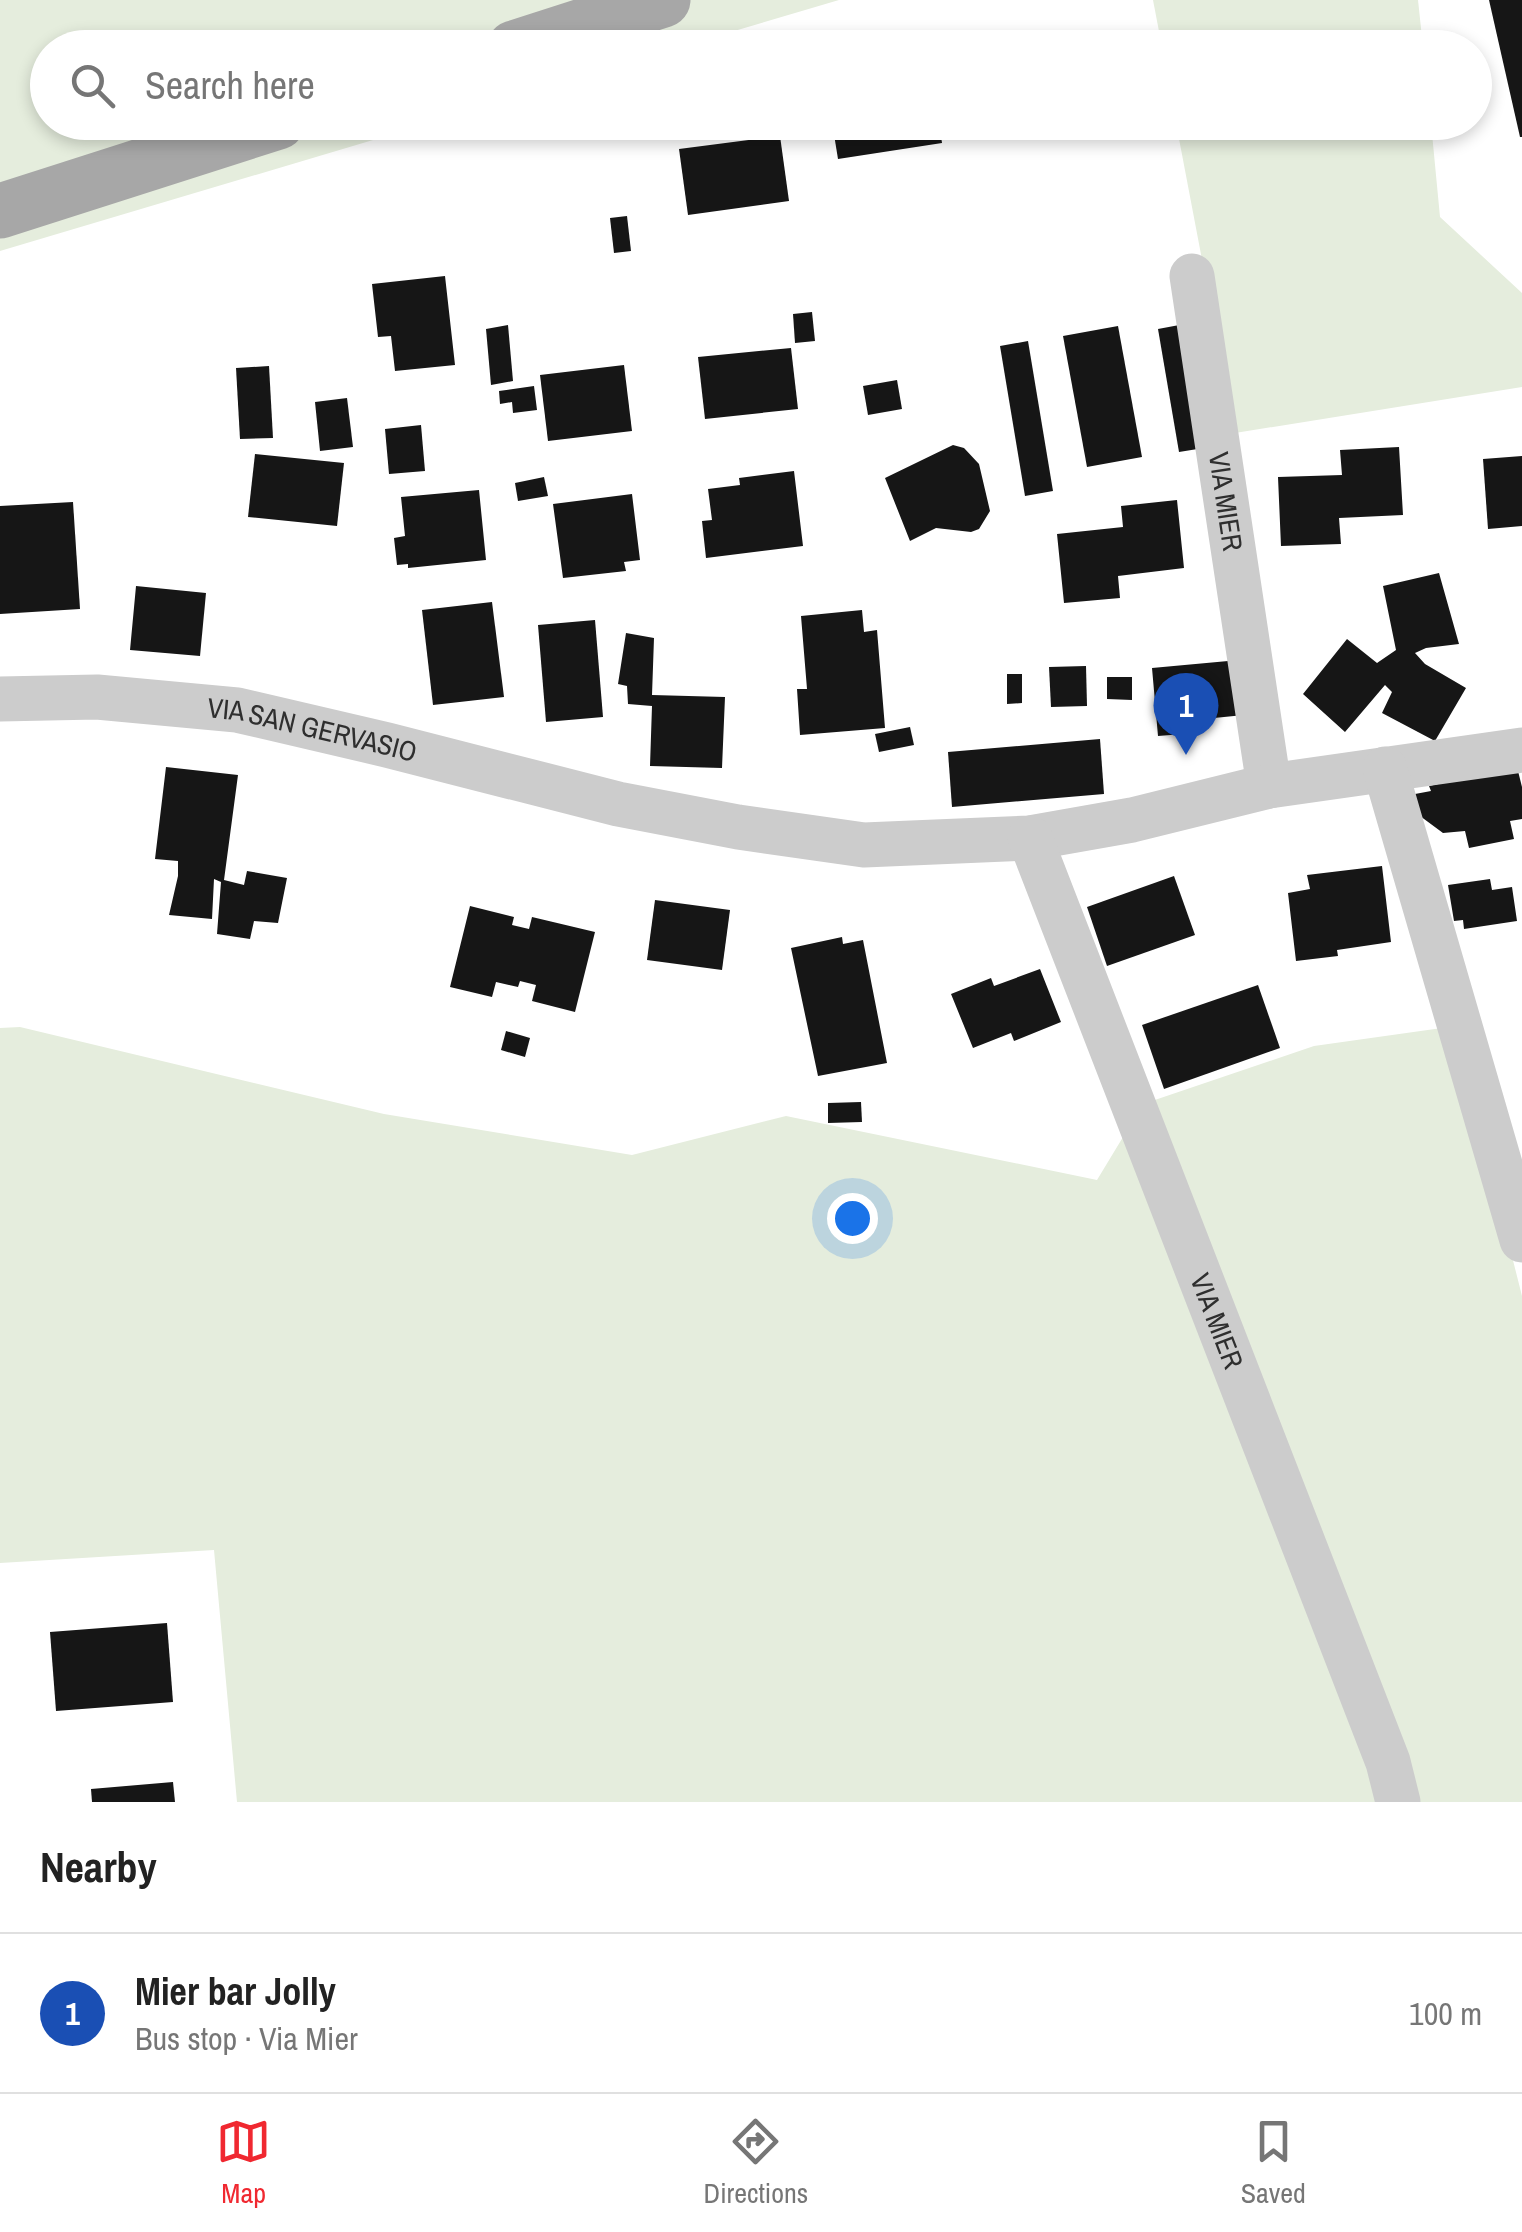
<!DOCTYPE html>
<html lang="en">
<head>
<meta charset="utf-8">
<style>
  :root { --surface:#fff; --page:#f2f2f2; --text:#222; --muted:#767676; --line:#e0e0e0; --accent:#f02830 }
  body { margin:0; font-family:"Archivo Narrow",sans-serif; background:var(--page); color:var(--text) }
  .you { position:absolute; left:852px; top:1218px; width:35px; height:35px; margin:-25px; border:8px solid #fff; border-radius:50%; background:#1a73e8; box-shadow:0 0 0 15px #1a73e833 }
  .badge { display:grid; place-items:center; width:65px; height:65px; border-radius:50%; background:var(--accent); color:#fff; font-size:32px; font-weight:700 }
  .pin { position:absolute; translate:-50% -82px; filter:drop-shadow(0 2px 5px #0008) }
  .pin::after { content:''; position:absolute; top:52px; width:35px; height:30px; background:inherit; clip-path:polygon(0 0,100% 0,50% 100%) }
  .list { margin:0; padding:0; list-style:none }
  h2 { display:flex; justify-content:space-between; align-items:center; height:130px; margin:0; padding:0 40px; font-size:42px }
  h2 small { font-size:32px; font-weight:400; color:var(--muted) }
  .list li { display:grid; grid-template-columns:65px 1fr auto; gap:30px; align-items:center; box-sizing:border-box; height:160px; padding:0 40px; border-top:2px solid var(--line) }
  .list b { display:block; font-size:38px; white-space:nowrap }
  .list p { margin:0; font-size:32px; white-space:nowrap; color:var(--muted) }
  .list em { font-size:32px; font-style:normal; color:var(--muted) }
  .icon { flex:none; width:55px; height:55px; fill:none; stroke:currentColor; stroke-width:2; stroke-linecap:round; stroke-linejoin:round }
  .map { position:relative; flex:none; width:1522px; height:1802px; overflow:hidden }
  .search { position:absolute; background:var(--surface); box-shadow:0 5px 15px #0003; left:30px; right:30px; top:30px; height:110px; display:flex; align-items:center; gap:25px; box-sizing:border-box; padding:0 35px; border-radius:55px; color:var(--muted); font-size:38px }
  .sheet { height:290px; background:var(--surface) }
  nav { display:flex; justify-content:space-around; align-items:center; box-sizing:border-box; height:140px; border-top:2px solid var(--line); background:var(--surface); font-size:28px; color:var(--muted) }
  nav a { display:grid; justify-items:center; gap:5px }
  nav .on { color:var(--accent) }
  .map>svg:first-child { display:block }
  .green { fill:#e5eddd }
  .building { fill:#161616 }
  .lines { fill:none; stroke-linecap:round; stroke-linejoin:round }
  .minor { stroke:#ccc; stroke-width:45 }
  .major { stroke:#a7a7a7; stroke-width:55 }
  .labels { text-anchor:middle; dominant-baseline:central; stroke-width:10; stroke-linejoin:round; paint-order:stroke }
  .street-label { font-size:28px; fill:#2f2f2f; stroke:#fff }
</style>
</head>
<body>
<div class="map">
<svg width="1522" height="1802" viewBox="0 0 1522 1802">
  <rect width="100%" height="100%" fill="#fff"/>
  <g class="green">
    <path d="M 0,0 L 839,0 L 680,47 L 48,48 L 48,122 L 430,123 L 0,251 Z"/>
    <path d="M 1153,0 L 1418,0 L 1423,47 L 1162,47 Z"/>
    <path d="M 1176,123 L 1431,123 L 1440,217 L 1522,293 L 1522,387 L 1235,433 Z"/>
    <path d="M 20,1027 L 384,1114 L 632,1155 L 786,1116 L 1097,1180 L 1143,1104 L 1314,1046 L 1449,1027 L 1494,1185 L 1522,1296 L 1522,1802 L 237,1802 L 214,1550 L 0,1563 L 0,1028 Z"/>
  </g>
  <g class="building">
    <path d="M 1489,0 L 1522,0 L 1522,137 L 1520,137 Z"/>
    <path d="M 832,122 L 939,122 L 942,143 L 838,159 Z"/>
    <path d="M 780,136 L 789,201 L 688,215 L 679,149 Z"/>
    <path d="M 627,216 L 631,251 L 614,253 L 610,218 Z"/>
    <path d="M 445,276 L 455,365 L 395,371 L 391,336 L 378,337 L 372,284 Z"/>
    <path d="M 812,312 L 815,341 L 795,343 L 793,314 Z"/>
    <path d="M 1190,323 L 1210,447 L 1179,452 L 1158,329 Z"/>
    <path d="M 508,325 L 513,381 L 491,385 L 486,329 Z"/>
    <path d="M 1118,326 L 1142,457 L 1087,467 L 1063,336 Z"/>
    <path d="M 1028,341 L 1053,491 L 1025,496 L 1000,346 Z"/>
    <path d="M 791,348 L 798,409 L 705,419 L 698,357 Z"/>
    <path d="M 624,365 L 632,431 L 548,441 L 540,375 Z"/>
    <path d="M 269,366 L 273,438 L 240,439 L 236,368 Z"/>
    <path d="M 897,380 L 902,409 L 868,415 L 863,386 Z"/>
    <path d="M 534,386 L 537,410 L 513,413 L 512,402 L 500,404 L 499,391 Z"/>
    <path d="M 347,398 L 353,447 L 320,451 L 315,402 Z"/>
    <path d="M 421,425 L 425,471 L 389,474 L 385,429 Z"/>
    <path d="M 953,445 L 964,448 L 979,464 L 990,511 L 979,529 L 971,532 L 936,528 L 910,541 L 885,478 Z"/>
    <path d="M 1399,447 L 1403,515 L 1339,518 L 1341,544 L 1281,546 L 1278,477 L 1342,475 L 1340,450 Z"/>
    <path d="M 255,454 L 344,463 L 337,526 L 248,517 Z"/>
    <path d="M 1522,456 L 1522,526 L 1488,529 L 1483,459 Z"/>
    <path d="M 794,471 L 803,546 L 706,558 L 702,521 L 712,520 L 708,489 L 740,485 L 739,478 Z"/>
    <path d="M 544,477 L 548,496 L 518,501 L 515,483 Z"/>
    <path d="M 479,490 L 486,560 L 408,568 L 408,564 L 397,565 L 394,538 L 405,536 L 401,497 Z"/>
    <path d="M 632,494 L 640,560 L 624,562 L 626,571 L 563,578 L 553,504 Z"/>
    <path d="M 1177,500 L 1184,568 L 1118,576 L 1120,598 L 1064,603 L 1057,534 L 1123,527 L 1121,506 Z"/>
    <path d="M 73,502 L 80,609 L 0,614 L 0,506 Z"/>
    <path d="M 1439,573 L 1459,644 L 1426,648 L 1415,653 L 1425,664 L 1466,688 L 1435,741 L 1382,713 L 1392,692 L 1385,685 L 1345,732 L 1303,694 L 1347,639 L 1377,663 L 1396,650 L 1383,586 Z"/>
    <path d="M 136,586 L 206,593 L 200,656 L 130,650 Z"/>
    <path d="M 492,602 L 504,697 L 433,705 L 422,610 Z"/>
    <path d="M 862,610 L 864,632 L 877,630 L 885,728 L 800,735 L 797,689 L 807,689 L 801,616 Z"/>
    <path d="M 595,620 L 603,717 L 546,722 L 538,625 Z"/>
    <path d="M 626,633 L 654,638 L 652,695 L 725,697 L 722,768 L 650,766 L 652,706 L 628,704 L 627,686 L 618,684 Z"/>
    <path d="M 1239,660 L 1244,715 L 1194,720 L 1195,733 L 1158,736 L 1152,668 Z"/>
    <path d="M 1086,666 L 1087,706 L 1051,707 L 1049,667 Z"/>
    <path d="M 1007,674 L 1022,674 L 1022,703 L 1007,704 Z"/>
    <path d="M 1107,677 L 1132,677 L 1132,700 L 1107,699 Z"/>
    <path d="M 910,727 L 914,745 L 879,752 L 875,734 Z"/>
    <path d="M 1100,739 L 1104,794 L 952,807 L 948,752 Z"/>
    <path d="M 166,767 L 238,775 L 224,880 L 244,885 L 247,871 L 287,878 L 278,923 L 254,921 L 250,939 L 217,934 L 221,882 L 214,879 L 212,919 L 169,915 L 178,876 L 178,861 L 155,859 Z"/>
    <path d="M 1517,767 L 1522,787 L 1522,819 L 1510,821 L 1514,839 L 1469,848 L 1465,831 L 1443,833 L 1420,816 L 1415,794 L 1431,791 L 1429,786 Z"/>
    <path d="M 1382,866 L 1391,942 L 1337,950 L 1338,956 L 1296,961 L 1288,893 L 1310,889 L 1307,875 Z"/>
    <path d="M 1174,876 L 1195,935 L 1107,966 L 1087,907 Z"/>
    <path d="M 1490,879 L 1492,890 L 1512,887 L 1517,921 L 1464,929 L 1463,920 L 1454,921 L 1448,885 Z"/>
    <path d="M 655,900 L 730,910 L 722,970 L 647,960 Z"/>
    <path d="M 470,906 L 514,917 L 512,925 L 529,929 L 532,917 L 595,932 L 575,1012 L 532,1001 L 536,985 L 520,981 L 518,987 L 496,982 L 492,997 L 450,987 Z"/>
    <path d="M 842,937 L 843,944 L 863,940 L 887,1063 L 818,1076 L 791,948 Z"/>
    <path d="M 1040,969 L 1061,1022 L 1014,1041 L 1011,1033 L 973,1048 L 951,994 L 991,978 L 994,986 Z"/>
    <path d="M 1258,985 L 1280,1048 L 1164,1089 L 1142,1025 Z"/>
    <path d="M 506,1031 L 530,1038 L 525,1057 L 501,1050 Z"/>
    <path d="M 861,1102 L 862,1122 L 828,1123 L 828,1103 Z"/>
    <path d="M 167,1623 L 173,1702 L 56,1711 L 50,1632 Z"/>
    <path d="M 173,1782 L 175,1802 L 92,1802 L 91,1789 Z"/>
  </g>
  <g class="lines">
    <g class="minor">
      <path id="s1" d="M 1192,276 L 1269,786"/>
      <path id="s2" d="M 0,699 L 97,697 L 237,710 L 387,745 L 618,804 L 738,827 L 864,845 L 1030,838 L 1132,820 L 1269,786 L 1522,750"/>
      <path d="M 1385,769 L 1522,1240"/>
      <path id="s3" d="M 1030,838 L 1388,1762 L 1398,1802"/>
    </g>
    <g class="major">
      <path d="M 514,48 L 663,0"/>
      <path d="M 0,211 L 278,122"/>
    </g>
  </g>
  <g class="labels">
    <g class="street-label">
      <text stroke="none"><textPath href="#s1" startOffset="228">VIA MIER</textPath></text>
      <text stroke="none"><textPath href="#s2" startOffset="315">VIA SAN GERVASIO</textPath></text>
      <text stroke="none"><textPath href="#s3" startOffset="518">VIA MIER</textPath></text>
    </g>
  </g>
</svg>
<div class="you"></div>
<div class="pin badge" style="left:1186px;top:755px;background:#1a4fb4">1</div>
<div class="search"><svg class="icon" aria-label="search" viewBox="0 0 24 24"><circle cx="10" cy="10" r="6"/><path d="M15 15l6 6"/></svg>Search here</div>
</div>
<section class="sheet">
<h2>Nearby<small></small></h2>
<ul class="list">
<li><span class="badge" style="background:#1a4fb4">1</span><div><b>Mier bar Jolly</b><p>Bus stop · Via Mier</p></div><em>100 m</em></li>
</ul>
</section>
<nav>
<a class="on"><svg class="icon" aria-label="map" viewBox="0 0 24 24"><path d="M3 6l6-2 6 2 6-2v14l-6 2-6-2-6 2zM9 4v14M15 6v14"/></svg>Map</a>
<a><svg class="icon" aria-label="directions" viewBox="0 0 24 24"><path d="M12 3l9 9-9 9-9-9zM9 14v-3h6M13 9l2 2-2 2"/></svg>Directions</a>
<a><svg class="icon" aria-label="saved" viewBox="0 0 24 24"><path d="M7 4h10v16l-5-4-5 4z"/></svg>Saved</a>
</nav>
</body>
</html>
